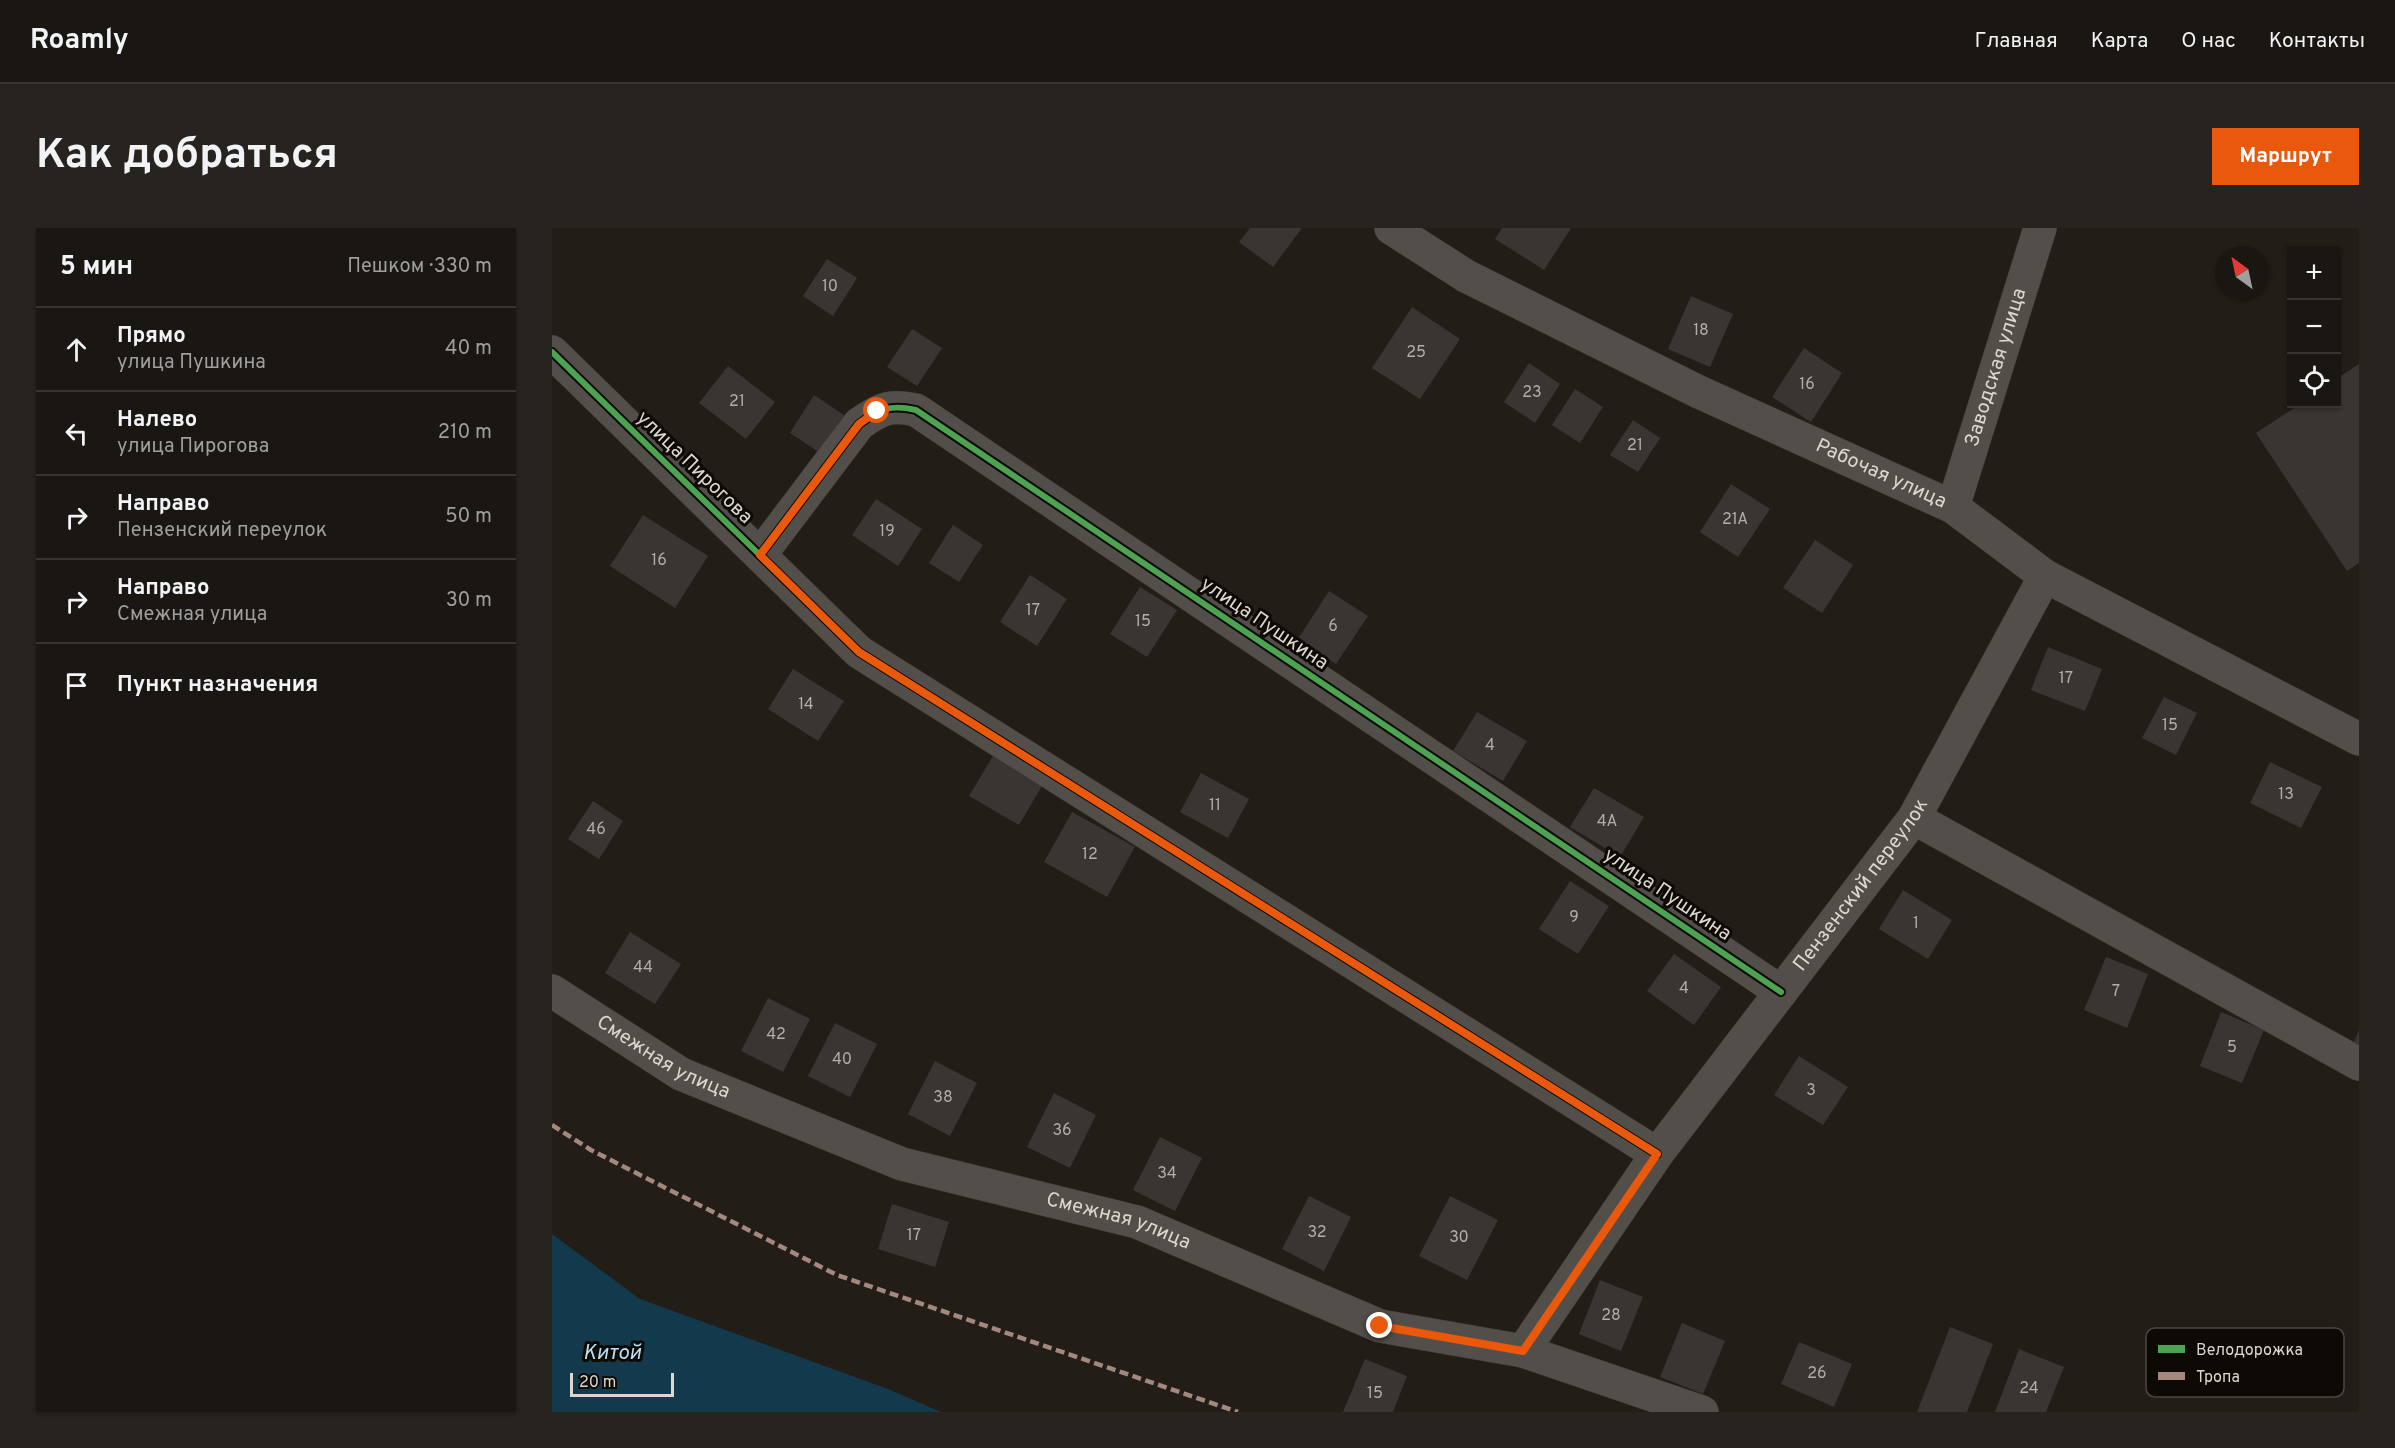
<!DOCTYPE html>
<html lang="ru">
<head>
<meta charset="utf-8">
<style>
  :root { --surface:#1a1611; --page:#27231f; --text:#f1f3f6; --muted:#9f9f9f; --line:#383531; --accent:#ea580c }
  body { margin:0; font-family:Overpass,sans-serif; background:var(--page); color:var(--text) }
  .controls { position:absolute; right:18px; top:18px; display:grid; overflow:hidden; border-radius:0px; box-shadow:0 2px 4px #0004 }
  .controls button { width:54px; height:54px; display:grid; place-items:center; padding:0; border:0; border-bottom:2px solid var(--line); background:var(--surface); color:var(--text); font:30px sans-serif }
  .compass { position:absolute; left:1663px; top:18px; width:54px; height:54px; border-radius:50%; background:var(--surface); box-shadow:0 2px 4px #0004; rotate:327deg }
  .scale { position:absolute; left:18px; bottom:15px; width:104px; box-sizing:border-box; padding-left:6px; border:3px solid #ddd7cf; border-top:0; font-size:16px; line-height:21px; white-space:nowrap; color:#ddd7cf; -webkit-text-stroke:4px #0d0905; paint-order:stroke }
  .stop { position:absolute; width:18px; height:18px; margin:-14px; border:4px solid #ea580c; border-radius:50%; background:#fff }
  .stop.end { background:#ea580c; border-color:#fff; box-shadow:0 2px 6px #0008 }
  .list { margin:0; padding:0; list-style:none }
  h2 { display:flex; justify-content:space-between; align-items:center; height:78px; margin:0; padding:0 24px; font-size:26px }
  h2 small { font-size:20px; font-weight:400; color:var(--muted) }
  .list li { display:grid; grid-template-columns:39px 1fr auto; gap:18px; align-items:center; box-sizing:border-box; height:84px; padding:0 24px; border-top:2px solid var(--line) }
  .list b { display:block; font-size:22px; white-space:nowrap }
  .list p { margin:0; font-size:20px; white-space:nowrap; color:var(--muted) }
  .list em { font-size:20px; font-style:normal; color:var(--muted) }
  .icon { flex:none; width:33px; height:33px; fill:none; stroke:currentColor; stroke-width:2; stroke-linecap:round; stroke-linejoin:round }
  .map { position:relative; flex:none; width:1807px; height:1184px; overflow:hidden; border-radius:0px }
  header { display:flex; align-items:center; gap:36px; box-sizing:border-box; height:84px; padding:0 30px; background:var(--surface); border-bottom:2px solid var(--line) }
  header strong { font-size:28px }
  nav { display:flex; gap:33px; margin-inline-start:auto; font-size:21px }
  .intro { display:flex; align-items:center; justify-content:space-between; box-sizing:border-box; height:144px; padding:0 36px }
  h1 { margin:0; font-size:42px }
  .button { padding:15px 27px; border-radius:0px; background:var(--accent); color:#fff; font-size:21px; font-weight:700 }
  main { display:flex; gap:36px; padding:0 36px }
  aside { flex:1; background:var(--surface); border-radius:0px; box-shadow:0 2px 4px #0004 }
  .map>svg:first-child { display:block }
  .water { fill:#133a4c }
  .building { fill:#3a3533 }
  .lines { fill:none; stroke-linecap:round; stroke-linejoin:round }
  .street-casing { stroke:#3d3935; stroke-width:34 }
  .street { stroke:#524e49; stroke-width:33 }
  .quiet { stroke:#a5887d; stroke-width:4.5; stroke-dasharray:9 4.5; stroke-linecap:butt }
  .cycleway-casing { stroke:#0d0905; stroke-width:10 }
  .cycleway { stroke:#4ca352; stroke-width:6 }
  .route { stroke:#ea580c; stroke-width:8 }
  .labels { text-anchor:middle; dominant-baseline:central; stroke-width:6; stroke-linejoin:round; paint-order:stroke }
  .number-label { font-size:16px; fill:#b4aea8 }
  .street-label { font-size:20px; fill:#ddd7cf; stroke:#0d0905 }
  .water-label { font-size:21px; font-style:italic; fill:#b9e0f5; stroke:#0d0905 }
  .key { fill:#0d0905; stroke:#4b4742; stroke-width:1.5 }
  .key-label { font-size:16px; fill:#ddd7cf }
</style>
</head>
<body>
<header>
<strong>Roamly</strong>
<nav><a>Главная</a><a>Карта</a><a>О нас</a><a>Контакты</a></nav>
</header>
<div class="intro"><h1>Как добраться</h1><a class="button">Маршрут</a></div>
<main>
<aside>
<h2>5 мин<small>Пешком · 330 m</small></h2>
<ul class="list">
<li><svg class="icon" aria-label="ahead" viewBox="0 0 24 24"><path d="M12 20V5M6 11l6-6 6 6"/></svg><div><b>Прямо</b><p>улица Пушкина</p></div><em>40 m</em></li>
<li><svg class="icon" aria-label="left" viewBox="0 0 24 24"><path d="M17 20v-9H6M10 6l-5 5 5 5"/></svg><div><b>Налево</b><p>улица Пирогова</p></div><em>210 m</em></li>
<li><svg class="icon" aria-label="right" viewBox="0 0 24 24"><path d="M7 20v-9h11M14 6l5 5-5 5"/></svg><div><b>Направо</b><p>Пензенский переулок</p></div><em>50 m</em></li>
<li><svg class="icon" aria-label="right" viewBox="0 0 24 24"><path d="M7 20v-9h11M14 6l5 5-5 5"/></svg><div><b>Направо</b><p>Смежная улица</p></div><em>30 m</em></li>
<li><svg class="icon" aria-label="arrive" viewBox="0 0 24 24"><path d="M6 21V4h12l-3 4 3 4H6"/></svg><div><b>Пункт назначения</b></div></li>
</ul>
</aside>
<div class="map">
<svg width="1807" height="1184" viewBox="0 0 1807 1184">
  <rect width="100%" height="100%" fill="#221d17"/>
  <path class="water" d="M 0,1006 L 88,1071 L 336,1161 L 389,1184 L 0,1184 Z"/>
  <g class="building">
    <path d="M 698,0 L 750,0 L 721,39 L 687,14 Z"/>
    <path d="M 950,0 L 1019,0 L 992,42 L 943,11 Z"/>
    <path d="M 275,31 L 305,50 L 281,88 L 251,68 Z"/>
    <path d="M 1139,68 L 1181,86 L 1158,139 L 1116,121 Z"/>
    <path d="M 860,79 L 908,111 L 868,171 L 820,140 Z"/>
    <path d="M 360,101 L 390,120 L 365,158 L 335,139 Z"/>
    <path d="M 1252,120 L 1290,145 L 1259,194 L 1220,169 Z"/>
    <path d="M 977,135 L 1008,156 L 983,195 L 952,174 Z"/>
    <path d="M 1807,136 L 1807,335 L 1795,343 L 1704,205 L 1748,176 L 1784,176 L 1784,151 Z"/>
    <path d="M 176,138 L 223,174 L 194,211 L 147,175 Z"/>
    <path d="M 1023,161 L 1051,179 L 1028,215 L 1000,197 Z"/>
    <path d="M 262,167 L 292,187 L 268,225 L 238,205 Z"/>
    <path d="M 1081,192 L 1108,210 L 1086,244 L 1058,227 Z"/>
    <path d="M 1179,256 L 1218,281 L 1186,329 L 1148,304 Z"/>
    <path d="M 324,271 L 370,301 L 346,338 L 300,307 Z"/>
    <path d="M 91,287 L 156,328 L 123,380 L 58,338 Z"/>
    <path d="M 401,297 L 431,317 L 407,354 L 377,335 Z"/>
    <path d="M 1263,312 L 1301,337 L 1270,385 L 1231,360 Z"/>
    <path d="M 478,347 L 515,371 L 485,418 L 448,394 Z"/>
    <path d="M 588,359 L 625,382 L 595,429 L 558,406 Z"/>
    <path d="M 777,363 L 816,388 L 784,436 L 746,411 Z"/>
    <path d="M 1496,419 L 1550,441 L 1533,483 L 1479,462 Z"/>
    <path d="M 241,441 L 292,473 L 266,513 L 216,481 Z"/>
    <path d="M 1612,469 L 1645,485 L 1624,527 L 1590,510 Z"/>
    <path d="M 925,484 L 975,513 L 951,553 L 901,523 Z"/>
    <path d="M 441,528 L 490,558 L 467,597 L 417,568 Z"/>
    <path d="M 1718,534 L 1770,559 L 1749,600 L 1698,575 Z"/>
    <path d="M 649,545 L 697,571 L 676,610 L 628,584 Z"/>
    <path d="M 1042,560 L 1092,589 L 1068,629 L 1018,599 Z"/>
    <path d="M 41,573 L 71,593 L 47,631 L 16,611 Z"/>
    <path d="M 520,584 L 583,619 L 555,669 L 492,634 Z"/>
    <path d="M 1018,653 L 1057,678 L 1026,726 L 987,701 Z"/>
    <path d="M 1351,662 L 1400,692 L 1376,731 L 1327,701 Z"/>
    <path d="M 78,704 L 129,736 L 103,776 L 53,745 Z"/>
    <path d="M 1122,726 L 1169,759 L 1142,797 L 1095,763 Z"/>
    <path d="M 1554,729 L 1596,746 L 1575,800 L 1532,782 Z"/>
    <path d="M 216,770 L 258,791 L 231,844 L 189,823 Z"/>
    <path d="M 1669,784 L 1712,802 L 1690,855 L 1648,838 Z"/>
    <path d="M 283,795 L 325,816 L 298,869 L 256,848 Z"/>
    <path d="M 1807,802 L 1807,822 L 1800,819 Z"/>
    <path d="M 1247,828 L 1296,859 L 1271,897 L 1222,867 Z"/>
    <path d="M 383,833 L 425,855 L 398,908 L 356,886 Z"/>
    <path d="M 502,865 L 544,887 L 518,940 L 475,919 Z"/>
    <path d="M 608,909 L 650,930 L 623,983 L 581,962 Z"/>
    <path d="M 757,968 L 799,989 L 772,1043 L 730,1021 Z"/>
    <path d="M 898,968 L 946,992 L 915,1052 L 867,1028 Z"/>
    <path d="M 340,976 L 397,994 L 383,1039 L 326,1021 Z"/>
    <path d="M 1048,1052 L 1091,1069 L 1069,1123 L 1027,1106 Z"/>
    <path d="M 1130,1095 L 1173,1113 L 1151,1166 L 1108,1149 Z"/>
    <path d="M 1398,1099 L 1441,1116 L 1415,1184 L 1365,1184 Z"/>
    <path d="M 1247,1114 L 1300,1136 L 1282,1179 L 1229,1156 Z"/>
    <path d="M 1467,1121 L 1512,1139 L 1494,1184 L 1443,1184 Z"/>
    <path d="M 813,1131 L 855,1148 L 841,1184 L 791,1184 Z"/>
  </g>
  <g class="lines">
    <g class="street-casing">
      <g id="street">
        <path id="s1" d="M 839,0 L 914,48 L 1147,164 L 1401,279 L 1493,348 L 1807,511"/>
        <path d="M 0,124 L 307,424 L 1105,926"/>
        <path id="s2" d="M 1401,279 L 1488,0"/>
        <path d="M 208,327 L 307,196 C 328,181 338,176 364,182 L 1229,764"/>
        <path d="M 1362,590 L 1807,836"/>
        <path id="s3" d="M 0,763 L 129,846 L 350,936 L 585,994 L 828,1098 L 971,1123 L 1150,1184"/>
        <path id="s4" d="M 971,1123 L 1105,926 L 1362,590 L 1493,348"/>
      </g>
    </g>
    <use href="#street" class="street"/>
    <path class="quiet" d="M 0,897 L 39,922 L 285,1047 L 686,1184"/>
    <g class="cycleway-casing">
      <g id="cycleway">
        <path d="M 0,124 L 307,424 L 1105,926"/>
        <path d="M 208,327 L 307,196 C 328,181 338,176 364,182 L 1229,764"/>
      </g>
    </g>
    <use href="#cycleway" class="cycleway"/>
  </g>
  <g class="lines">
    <path class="route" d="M 325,183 L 307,196 L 208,327 L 307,424 L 1105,926 L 971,1123 L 828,1098"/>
  </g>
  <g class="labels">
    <g class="number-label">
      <text x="278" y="59">10</text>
      <text x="1149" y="103">18</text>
      <text x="864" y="125">25</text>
      <text x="1255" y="157">16</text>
      <text x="980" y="165">23</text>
      <text x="185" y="174">21</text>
      <text x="1083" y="218">21</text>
      <text x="1183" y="292">21А</text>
      <text x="335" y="304">19</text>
      <text x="107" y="333">16</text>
      <text x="481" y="383">17</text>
      <text x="591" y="394">15</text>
      <text x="781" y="399">6</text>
      <text x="1514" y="451">17</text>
      <text x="254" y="477">14</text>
      <text x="1618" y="498">15</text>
      <text x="938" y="518">4</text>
      <text x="1734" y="567">13</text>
      <text x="663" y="578">11</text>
      <text x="1055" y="594">4А</text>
      <text x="44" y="602">46</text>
      <text x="538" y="627">12</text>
      <text x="1022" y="690">9</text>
      <text x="1364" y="696">1</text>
      <text x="91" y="740">44</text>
      <text x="1132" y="761">4</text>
      <text x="1564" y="764">7</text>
      <text x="224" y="807">42</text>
      <text x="1680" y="820">5</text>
      <text x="290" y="832">40</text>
      <text x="1259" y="863">3</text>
      <text x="391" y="870">38</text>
      <text x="510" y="903">36</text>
      <text x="615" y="946">34</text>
      <text x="765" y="1005">32</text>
      <text x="362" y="1008">17</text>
      <text x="907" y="1010">30</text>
      <text x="1059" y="1088">28</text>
      <text x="1265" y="1146">26</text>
      <text x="1477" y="1161">24</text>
      <text x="823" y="1166">15</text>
    </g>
    <g class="street-label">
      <text stroke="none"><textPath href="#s2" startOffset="146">Заводская улица</textPath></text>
      <text transform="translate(142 240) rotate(44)">улица Пирогова</text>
      <text stroke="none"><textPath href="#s1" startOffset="549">Рабочая улица</textPath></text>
      <text transform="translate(712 396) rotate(34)">улица Пушкина</text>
      <text stroke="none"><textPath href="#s4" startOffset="576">Пензенский переулок</textPath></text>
      <text transform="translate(1115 667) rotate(34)">улица Пушкина</text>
      <text stroke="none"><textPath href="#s3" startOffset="130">Смежная улица</textPath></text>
      <text stroke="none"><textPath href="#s3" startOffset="616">Смежная улица</textPath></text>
    </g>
    <g class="water-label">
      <text x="60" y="1125">Китой</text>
    </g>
  </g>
  <rect x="1594" y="1100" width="198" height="69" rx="9" class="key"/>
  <rect x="1606" y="1117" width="27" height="8" fill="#4ca352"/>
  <rect x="1606" y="1144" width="27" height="8" fill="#a5887d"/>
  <g class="key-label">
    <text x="1644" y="1127">Велодорожка</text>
    <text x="1644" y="1154">Тропа</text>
  </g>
</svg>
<div class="controls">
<button>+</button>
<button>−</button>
<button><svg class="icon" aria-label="locate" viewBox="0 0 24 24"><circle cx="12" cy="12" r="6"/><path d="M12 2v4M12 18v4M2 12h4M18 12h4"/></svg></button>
</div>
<svg class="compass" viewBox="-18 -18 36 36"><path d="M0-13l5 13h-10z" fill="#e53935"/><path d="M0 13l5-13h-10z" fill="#9f9f9f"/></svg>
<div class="scale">20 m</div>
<div class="stop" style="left:325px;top:183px"></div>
<div class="stop end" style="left:828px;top:1098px"></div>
</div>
</main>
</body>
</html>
